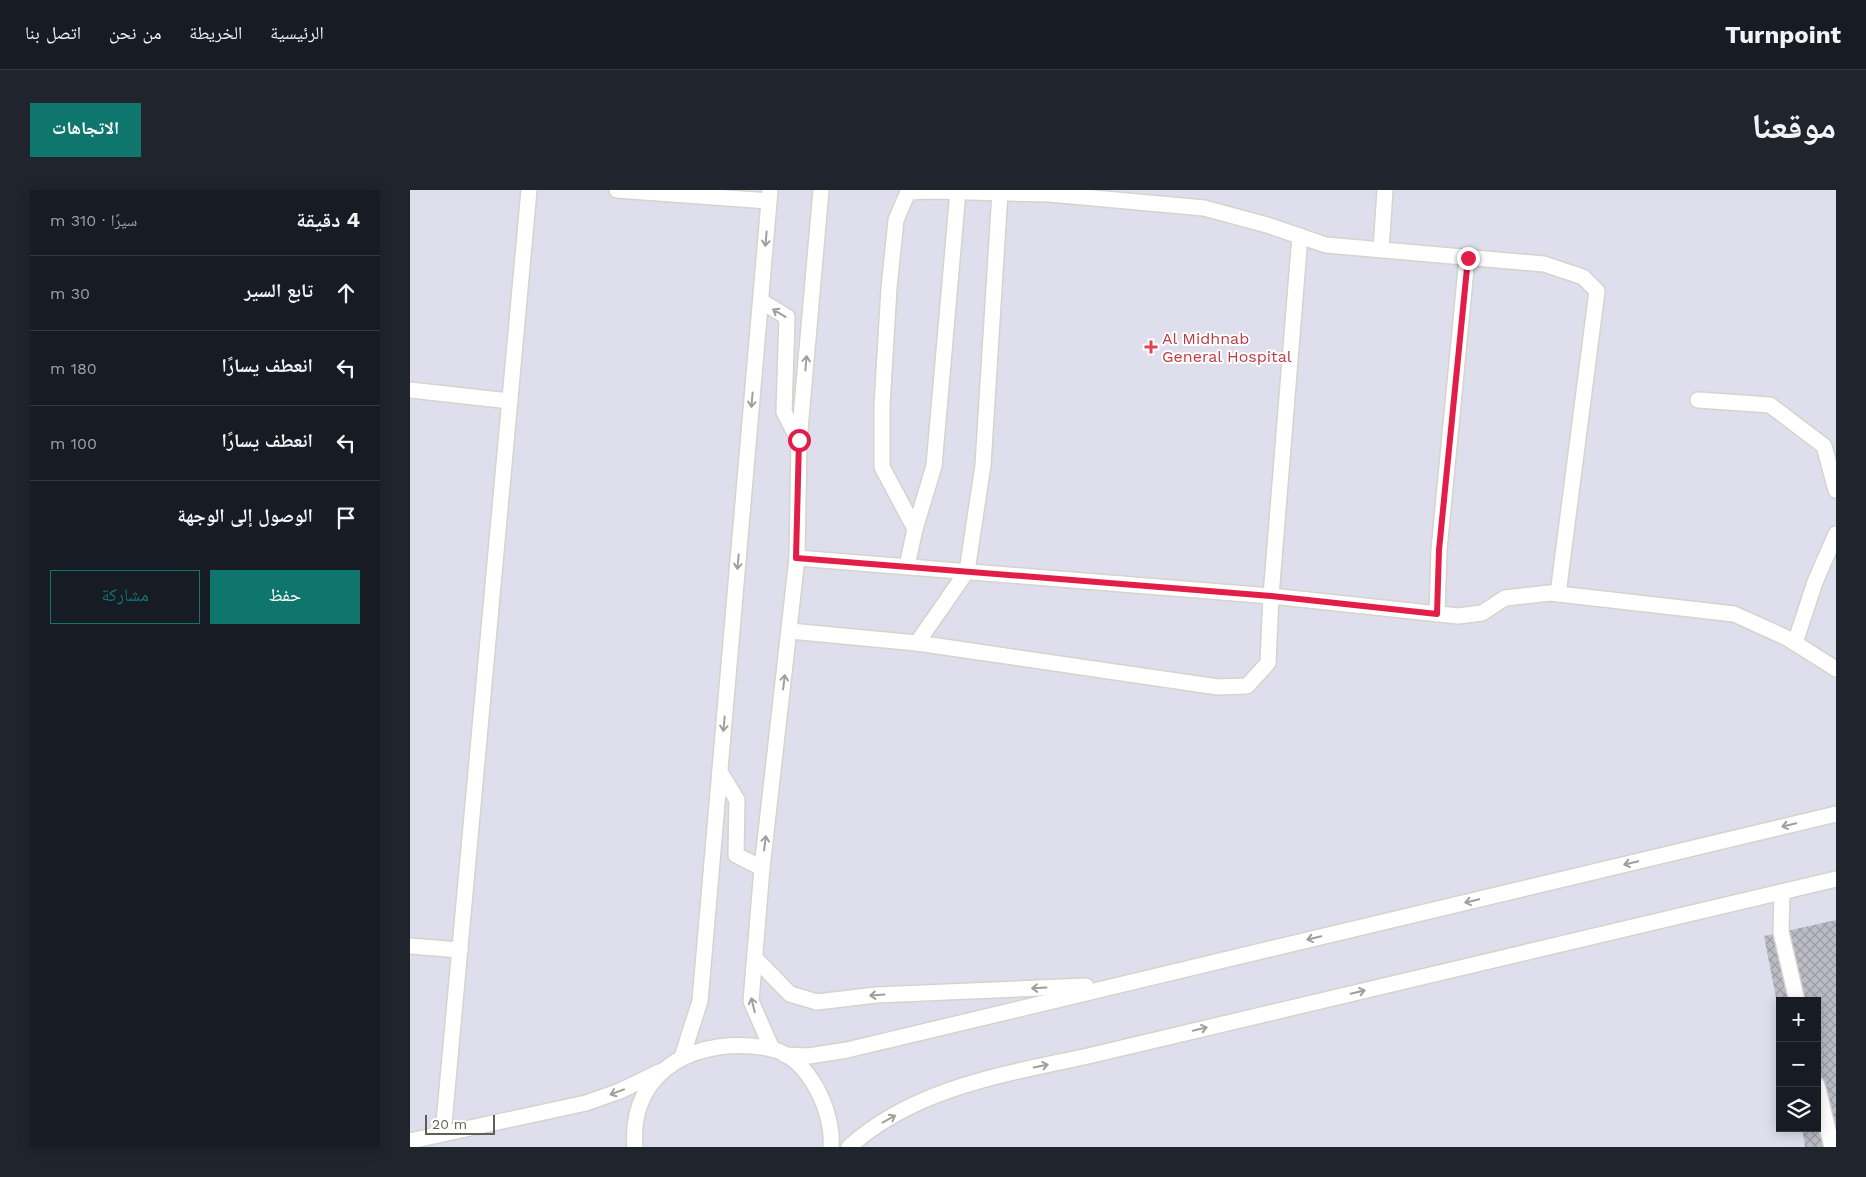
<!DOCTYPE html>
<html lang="ar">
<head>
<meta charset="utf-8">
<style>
  :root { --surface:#171b24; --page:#20242c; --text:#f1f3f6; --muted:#9ea1a6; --line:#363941; --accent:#0f766e }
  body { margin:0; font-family:"Work Sans","Noto Naskh Arabic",sans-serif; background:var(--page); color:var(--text); direction:rtl }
  .controls { position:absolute; right:15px; bottom:15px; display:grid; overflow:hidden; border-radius:0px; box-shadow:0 2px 12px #0003 }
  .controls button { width:45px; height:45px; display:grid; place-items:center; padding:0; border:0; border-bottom:1px solid var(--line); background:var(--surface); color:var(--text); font:25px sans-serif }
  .scale { position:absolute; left:15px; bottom:12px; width:70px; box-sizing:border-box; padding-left:5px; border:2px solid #605f57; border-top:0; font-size:14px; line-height:18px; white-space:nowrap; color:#605f57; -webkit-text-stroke:4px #fff; paint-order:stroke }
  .stop { position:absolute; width:15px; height:15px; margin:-11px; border:4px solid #e11d48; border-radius:50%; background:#fff }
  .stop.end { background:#e11d48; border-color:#fff; box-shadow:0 1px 5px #0008 }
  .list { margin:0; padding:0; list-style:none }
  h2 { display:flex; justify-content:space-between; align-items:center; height:65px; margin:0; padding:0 20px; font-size:21px }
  h2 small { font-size:16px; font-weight:400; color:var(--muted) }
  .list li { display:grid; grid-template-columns:32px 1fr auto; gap:15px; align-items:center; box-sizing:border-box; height:75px; padding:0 20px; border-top:1px solid var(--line) }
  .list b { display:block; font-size:19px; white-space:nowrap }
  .list em { font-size:16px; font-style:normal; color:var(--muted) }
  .actions { display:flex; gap:10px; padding:15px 20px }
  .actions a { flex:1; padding:11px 0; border:1px solid var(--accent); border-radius:0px; text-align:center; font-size:18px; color:var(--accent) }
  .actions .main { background:var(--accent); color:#fff }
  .icon { flex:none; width:28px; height:28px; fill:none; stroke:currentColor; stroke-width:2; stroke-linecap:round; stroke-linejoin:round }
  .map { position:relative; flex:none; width:1426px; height:957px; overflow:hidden; direction:ltr; border-radius:0px }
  header { display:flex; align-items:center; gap:30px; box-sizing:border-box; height:70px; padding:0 25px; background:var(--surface); border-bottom:1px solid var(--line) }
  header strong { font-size:24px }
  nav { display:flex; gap:28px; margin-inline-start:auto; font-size:18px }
  .intro { display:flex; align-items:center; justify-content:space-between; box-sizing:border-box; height:120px; padding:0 30px }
  h1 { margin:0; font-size:35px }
  .button { padding:12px 22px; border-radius:0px; background:var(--accent); color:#fff; font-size:18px; font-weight:700 }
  main { display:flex; gap:30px; padding:0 30px }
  aside { flex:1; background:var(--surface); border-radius:0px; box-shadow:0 2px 12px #0003 }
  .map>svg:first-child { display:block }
  .building { fill:url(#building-cross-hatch) }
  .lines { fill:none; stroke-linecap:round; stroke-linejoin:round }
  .minor-casing { stroke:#d4d4cc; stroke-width:18 }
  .minor { stroke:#fff; stroke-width:15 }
  .oneway { stroke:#a09f9a }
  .route { stroke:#e11d48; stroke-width:6 }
  .health-dot { fill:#e0444e; stroke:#fff; stroke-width:2 }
  .labels { text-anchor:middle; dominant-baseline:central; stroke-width:4; stroke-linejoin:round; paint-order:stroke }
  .health-label { font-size:16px; fill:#be3a42; stroke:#fff; text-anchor:start }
</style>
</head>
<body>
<header>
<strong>Turnpoint</strong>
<nav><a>الرئيسية</a><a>الخريطة</a><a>من نحن</a><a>اتصل بنا</a></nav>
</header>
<div class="intro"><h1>موقعنا</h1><a class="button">الاتجاهات</a></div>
<main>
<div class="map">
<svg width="1426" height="957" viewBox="0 0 1426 957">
  <defs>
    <pattern id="building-cross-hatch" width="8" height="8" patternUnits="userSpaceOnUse" patternTransform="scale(1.25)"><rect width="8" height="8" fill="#bbbcc6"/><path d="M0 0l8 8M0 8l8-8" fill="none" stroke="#9b9ca4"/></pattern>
  </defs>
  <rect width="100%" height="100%" fill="#dfdeec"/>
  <path class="building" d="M 1426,730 L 1426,957 L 1395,957 L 1392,938 L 1407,938 L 1407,811 L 1370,811 L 1369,823 L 1354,746 Z"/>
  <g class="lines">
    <g class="minor-casing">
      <g id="minor">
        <path d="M 207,0 L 359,11"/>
        <path d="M 971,60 L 975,0"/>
        <path d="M 351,111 L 377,127 L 374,222 L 389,251"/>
        <path d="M 0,200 L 100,211"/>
        <path d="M 1288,210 L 1360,215 L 1414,256 L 1426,300"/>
        <path d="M 505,339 L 524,276 L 548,1"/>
        <path d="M 387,368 L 861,406 L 1048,426 L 1072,423 L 1095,408 L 1140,403 L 1324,424 L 1377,448 L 1426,479"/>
        <path d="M 497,376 L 505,339 L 472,277 L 472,215 L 479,98 L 486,30 L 498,2 L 522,1 L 640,4 L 794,18 L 857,35 L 916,55 L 1134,74 L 1173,87 L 1187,101 L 1148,404"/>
        <path d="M 1027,424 L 1029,360 L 1057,68"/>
        <path d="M 380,441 L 507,453 L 808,497 L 837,496 L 858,473 L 861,406 L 890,46"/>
        <path d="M 507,453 L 557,381 L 573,275 L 590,2"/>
        <path d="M 1385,453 L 1405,392 L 1426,344"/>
        <path d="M 310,582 L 327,610 L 326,665 L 352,678"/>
        <path d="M 1372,702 L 1371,742 L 1387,811"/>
        <path d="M 0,756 L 50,760"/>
        <path d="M 345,768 L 380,804 L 407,812 L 466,805 L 676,796"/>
        <path d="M 362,859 L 341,811 L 352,678 L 387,368 L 389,251 L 411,0"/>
        <path d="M 375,865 L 399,866 L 437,860 L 1426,624"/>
        <path d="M 272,867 L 290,811 L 360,0"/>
        <path d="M 1407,895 L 1422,957"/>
        <path d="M 33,944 L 119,0"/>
        <path d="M 0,951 L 176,913 L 210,901 L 249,882"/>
        <path d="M 225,957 C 218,877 292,844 362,859 C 399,868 424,922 421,957"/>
        <path d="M 439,957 C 504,898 595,884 678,866 L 1426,689"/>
      </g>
    </g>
    <use href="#minor" class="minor"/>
  </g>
  <defs><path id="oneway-shaft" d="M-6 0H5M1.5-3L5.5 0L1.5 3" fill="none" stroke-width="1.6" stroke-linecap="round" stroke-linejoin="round" transform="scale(1.25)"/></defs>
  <g class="oneway">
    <use href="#oneway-shaft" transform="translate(356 49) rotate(95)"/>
    <use href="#oneway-shaft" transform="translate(369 123) rotate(-149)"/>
    <use href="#oneway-shaft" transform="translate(396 173) rotate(-85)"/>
    <use href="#oneway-shaft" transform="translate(342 210) rotate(95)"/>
    <use href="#oneway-shaft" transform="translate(328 372) rotate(95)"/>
    <use href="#oneway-shaft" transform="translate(374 492) rotate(-83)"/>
    <use href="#oneway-shaft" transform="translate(314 534) rotate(95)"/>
    <use href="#oneway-shaft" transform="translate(1379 635) rotate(167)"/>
    <use href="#oneway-shaft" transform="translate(355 653) rotate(-83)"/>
    <use href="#oneway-shaft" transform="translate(1221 673) rotate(167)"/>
    <use href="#oneway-shaft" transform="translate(1062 711) rotate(167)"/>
    <use href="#oneway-shaft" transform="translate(904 748) rotate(167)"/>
    <use href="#oneway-shaft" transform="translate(629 798) rotate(177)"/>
    <use href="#oneway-shaft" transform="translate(948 802) rotate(-13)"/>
    <use href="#oneway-shaft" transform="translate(467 805) rotate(176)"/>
    <use href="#oneway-shaft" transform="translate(343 815) rotate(-104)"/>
    <use href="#oneway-shaft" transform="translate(790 839) rotate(-13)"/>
    <use href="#oneway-shaft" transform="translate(631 876) rotate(-12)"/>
    <use href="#oneway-shaft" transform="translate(207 902) rotate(159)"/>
    <use href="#oneway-shaft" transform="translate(479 929) rotate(-29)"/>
  </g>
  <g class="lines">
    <path class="route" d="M 389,250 L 386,368 L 861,406 L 1027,424 L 1029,360 L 1058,68"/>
  </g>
  <path class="health-dot" d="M738.5 149.5h5v5h5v5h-5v5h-5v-5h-5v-5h5z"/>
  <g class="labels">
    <g class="health-label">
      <text x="752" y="148">Al Midhnab<tspan x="752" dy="18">General Hospital</tspan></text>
    </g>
  </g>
</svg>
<div class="controls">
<button>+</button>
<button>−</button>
<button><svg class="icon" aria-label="layers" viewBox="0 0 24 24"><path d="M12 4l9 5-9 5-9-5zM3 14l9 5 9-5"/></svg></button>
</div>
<div class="scale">20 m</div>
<div class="stop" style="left:389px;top:250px"></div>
<div class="stop end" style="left:1058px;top:68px"></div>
</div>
<aside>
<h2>4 دقيقة<small>سيرًا · 310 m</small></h2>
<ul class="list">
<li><svg class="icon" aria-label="ahead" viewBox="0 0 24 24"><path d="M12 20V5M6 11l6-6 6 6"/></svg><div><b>تابع السير</b></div><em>30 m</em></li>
<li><svg class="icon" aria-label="left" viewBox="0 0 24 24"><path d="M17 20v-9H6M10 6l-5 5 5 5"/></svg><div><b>انعطف يسارًا</b></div><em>180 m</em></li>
<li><svg class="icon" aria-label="left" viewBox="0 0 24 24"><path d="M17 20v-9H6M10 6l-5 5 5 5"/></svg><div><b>انعطف يسارًا</b></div><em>100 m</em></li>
<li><svg class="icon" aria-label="arrive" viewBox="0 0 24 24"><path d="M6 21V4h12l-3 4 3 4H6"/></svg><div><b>الوصول إلى الوجهة</b></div></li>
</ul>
<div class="actions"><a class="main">حفظ</a><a>مشاركة</a></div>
</aside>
</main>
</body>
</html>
